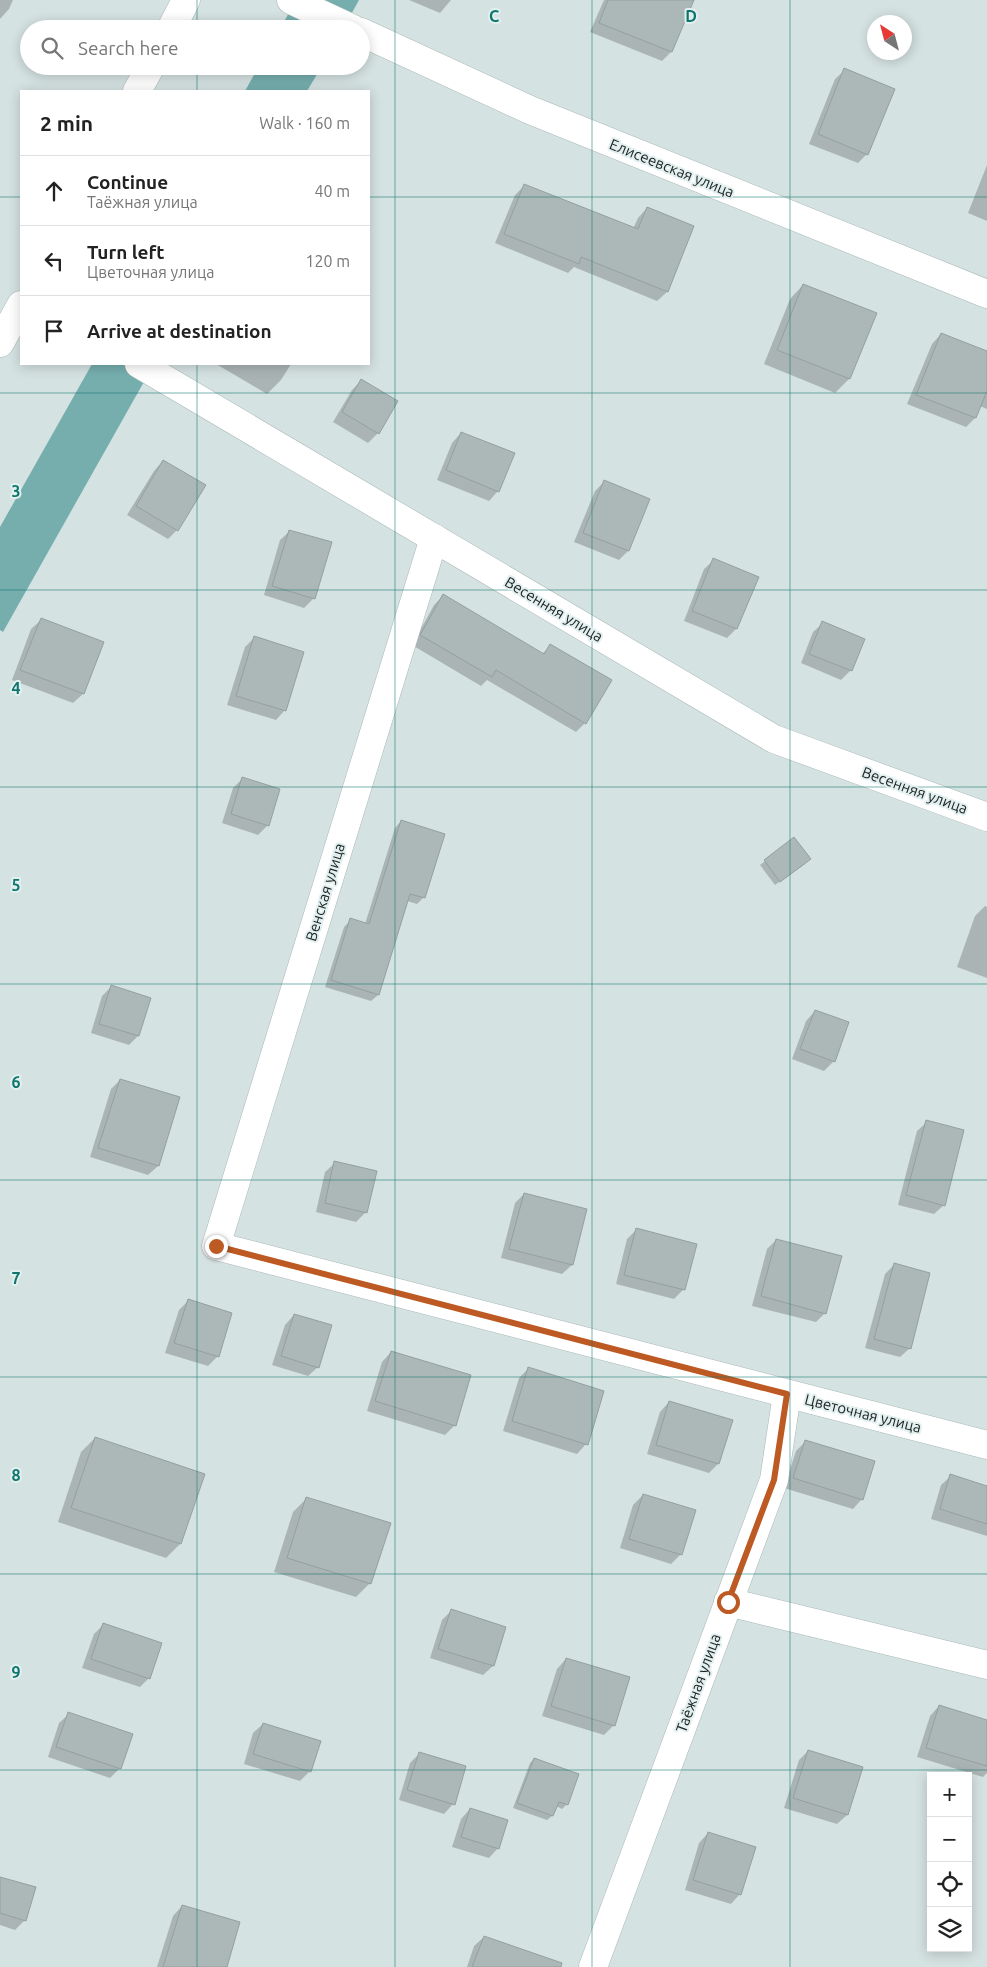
<!DOCTYPE html>
<html lang="en">
<head>
<meta charset="utf-8">
<style>
  :root { --surface:#fff; --page:#f6f6f6; --text:#222; --muted:#767676; --line:#e0e0e0 }
  body { margin:0; font-family:Ubuntu,sans-serif; background:var(--page); color:var(--text) }
  .controls { position:absolute; right:15px; bottom:15px; display:grid; overflow:hidden; border-radius:0px; box-shadow:0 2px 12px #0003 }
  .controls button { width:45px; height:45px; display:grid; place-items:center; padding:0; border:0; border-bottom:1px solid var(--line); background:var(--surface); color:var(--text); font:25px sans-serif }
  .compass { position:absolute; left:867px; top:15px; width:45px; height:45px; border-radius:50%; background:var(--surface); box-shadow:0 2px 12px #0003; rotate:324deg }
  .stop { position:absolute; width:15px; height:15px; margin:-11px; border:4px solid #bd5922; border-radius:50%; background:#fff }
  .stop.end { background:#bd5922; border-color:#fff; box-shadow:0 1px 5px #0008 }
  .list { margin:0; padding:0; list-style:none }
  h2 { display:flex; justify-content:space-between; align-items:center; height:65px; margin:0; padding:0 20px; font-size:21px }
  h2 small { font-size:16px; font-weight:400; color:var(--muted) }
  .list li { display:grid; grid-template-columns:32px 1fr auto; gap:15px; align-items:center; box-sizing:border-box; height:70px; padding:0 20px; border-top:1px solid var(--line) }
  .list b { display:block; font-size:19px; white-space:nowrap }
  .list p { margin:0; font-size:16px; white-space:nowrap; color:var(--muted) }
  .list em { font-size:16px; font-style:normal; color:var(--muted) }
  .icon { flex:none; width:28px; height:28px; fill:none; stroke:currentColor; stroke-width:2; stroke-linecap:round; stroke-linejoin:round }
  .map { position:relative; flex:none; width:987px; height:1967px; overflow:hidden }
  .search { position:absolute; background:var(--surface); box-shadow:0 2px 12px #0003; left:20px; top:20px; width:350px; height:55px; display:flex; align-items:center; gap:12px; box-sizing:border-box; padding:0 18px; border-radius:28px; color:var(--muted); font-size:19px }
  .panel { position:absolute; background:var(--surface); box-shadow:0 2px 12px #0003; left:20px; top:90px; width:350px; height:275px; border-radius:0px }
  .map>svg:first-child { display:block }
  .forest { fill:#76aeae }
  .shadow { fill:#0003 }
  .building { fill:#acb8b8; stroke:#94a0a0 }
  .lines { fill:none; stroke-linecap:round; stroke-linejoin:round }
  .minor-casing { stroke:#abb8b8; stroke-width:29 }
  .primary-casing { stroke:#abb8b8; stroke-width:29 }
  .minor { stroke:#fff; stroke-width:28 }
  .primary { stroke:#fff; stroke-width:28 }
  .route { stroke:#bd5922; stroke-width:6 }
  .grid { fill:none; stroke:#0f766e; stroke-width:1; stroke-opacity:0.55 }
  .labels { text-anchor:middle; dominant-baseline:central; stroke-width:4; stroke-linejoin:round; paint-order:stroke }
  .street-label { font-size:15px; fill:#1b2020; stroke:#e2efef }
  .grid-label { font-size:16px; text-anchor:middle; font-weight:bold; fill:#0f766e; stroke:#e2efef; stroke-width:4; stroke-linejoin:round; paint-order:stroke }
</style>
</head>
<body>
<div class="map">
<svg width="987" height="1967" viewBox="0 0 987 1967">
  <rect width="100%" height="100%" fill="#d5e2e2"/>
  <g class="forest">
    <path d="M 296,0 L 359,0 L 343,29 L 280,29 Z"/>
    <path d="M 259,66 L 322,66 L 307,91 L 245,91 Z"/>
    <path d="M 92,364 L 154,364 L 3,632 L 0,630 L 0,527 Z"/>
  </g>
  <g class="shadow">
    <path d="M 0,0 L 13,0 L 9,9 L 0,19 Z"/>
    <path d="M 409,0 L 451,0 L 440,13 Z"/>
    <path d="M 604,0 L 692,0 L 671,52 L 662,61 L 590,32 Z"/>
    <path d="M 845,70 L 867,154 L 858,163 L 809,144 L 835,79 Z"/>
    <path d="M 987,165 L 987,221 L 968,213 Z"/>
    <path d="M 524,186 L 633,229 L 638,218 L 647,208 L 693,227 L 667,292 L 657,301 L 574,267 L 568,273 L 495,243 L 515,195 Z"/>
    <path d="M 803,285 L 849,379 L 835,393 L 764,364 L 790,299 Z"/>
    <path d="M 941,334 L 987,353 L 987,409 L 980,406 L 975,418 L 966,427 L 907,404 L 932,344 Z"/>
    <path d="M 216,364 L 291,364 L 281,380 L 267,394 Z"/>
    <path d="M 361,381 L 397,402 L 378,433 L 368,443 L 333,422 L 352,390 Z"/>
    <path d="M 461,433 L 498,491 L 489,501 L 437,480 L 452,443 Z"/>
    <path d="M 163,461 L 177,530 L 168,539 L 127,515 L 154,471 Z"/>
    <path d="M 604,482 L 649,499 L 628,551 L 619,560 L 574,542 L 595,491 Z"/>
    <path d="M 290,531 L 314,598 L 304,608 L 264,595 L 280,540 Z"/>
    <path d="M 714,560 L 736,629 L 727,638 L 684,621 L 704,569 Z"/>
    <path d="M 443,596 L 542,654 L 551,646 L 585,723 L 576,732 L 487,680 L 481,686 L 412,645 L 434,605 Z"/>
    <path d="M 41,620 L 102,643 L 83,694 L 73,703 L 12,680 L 31,629 Z"/>
    <path d="M 823,623 L 851,670 L 841,680 L 801,663 L 813,632 Z"/>
    <path d="M 254,638 L 285,710 L 276,720 L 227,705 L 245,647 Z"/>
    <path d="M 242,779 L 268,825 L 258,835 L 222,823 L 233,788 Z"/>
    <path d="M 401,821 L 424,897 L 417,904 L 407,901 L 378,995 L 371,1001 L 325,987 L 344,927 L 351,920 L 365,924 L 395,828 Z"/>
    <path d="M 794,839 L 805,864 L 775,885 L 760,865 Z"/>
    <path d="M 985,906 L 987,907 L 987,978 L 957,967 L 975,916 Z"/>
    <path d="M 111,987 L 138,1036 L 129,1045 L 91,1033 L 102,996 Z"/>
    <path d="M 815,1011 L 834,1061 L 824,1071 L 792,1059 L 806,1021 Z"/>
    <path d="M 120,1080 L 179,1098 L 158,1166 L 148,1175 L 90,1157 L 111,1089 Z"/>
    <path d="M 927,1122 L 944,1205 L 934,1214 L 898,1205 L 917,1131 Z"/>
    <path d="M 335,1163 L 366,1212 L 356,1222 L 316,1212 L 325,1172 Z"/>
    <path d="M 524,1194 L 586,1210 L 572,1265 L 562,1274 L 501,1258 L 515,1203 Z"/>
    <path d="M 637,1229 L 684,1289 L 674,1299 L 616,1284 L 627,1239 Z"/>
    <path d="M 776,1240 L 825,1313 L 816,1322 L 752,1306 L 767,1249 Z"/>
    <path d="M 894,1265 L 910,1348 L 900,1357 L 865,1348 L 885,1274 Z"/>
    <path d="M 188,1301 L 218,1356 L 208,1366 L 165,1353 L 179,1310 Z"/>
    <path d="M 294,1315 L 318,1367 L 308,1376 L 272,1365 L 285,1325 Z"/>
    <path d="M 391,1352 L 455,1425 L 445,1435 L 367,1411 L 382,1362 Z"/>
    <path d="M 528,1369 L 586,1444 L 577,1454 L 503,1431 L 519,1378 Z"/>
    <path d="M 669,1402 L 718,1464 L 709,1473 L 647,1454 L 660,1412 Z"/>
    <path d="M 95,1438 L 204,1474 L 180,1544 L 166,1558 L 58,1522 L 81,1452 Z"/>
    <path d="M 805,1442 L 862,1499 L 853,1509 L 784,1488 L 796,1451 Z"/>
    <path d="M 951,1476 L 987,1487 L 987,1536 L 931,1519 L 941,1485 Z"/>
    <path d="M 643,1495 L 694,1511 L 680,1555 L 671,1564 L 620,1548 L 633,1505 Z"/>
    <path d="M 307,1498 L 370,1583 L 356,1597 L 274,1572 L 293,1512 Z"/>
    <path d="M 451,1611 L 493,1666 L 483,1675 L 430,1658 L 442,1620 Z"/>
    <path d="M 103,1625 L 149,1678 L 140,1687 L 82,1668 L 94,1634 Z"/>
    <path d="M 566,1659 L 614,1725 L 604,1735 L 542,1716 L 557,1669 Z"/>
    <path d="M 939,1706 L 987,1721 L 987,1773 L 983,1777 L 917,1757 L 930,1716 Z"/>
    <path d="M 69,1714 L 120,1768 L 110,1778 L 48,1757 L 59,1723 Z"/>
    <path d="M 263,1724 L 310,1771 L 300,1781 L 244,1764 L 253,1733 Z"/>
    <path d="M 808,1751 L 862,1768 L 847,1815 L 837,1824 L 784,1808 L 799,1760 Z"/>
    <path d="M 420,1753 L 453,1804 L 444,1814 L 399,1800 L 410,1763 Z"/>
    <path d="M 534,1759 L 567,1804 L 562,1809 L 556,1806 L 552,1816 L 547,1820 L 513,1808 L 530,1763 Z"/>
    <path d="M 470,1809 L 498,1848 L 489,1858 L 452,1847 L 461,1819 Z"/>
    <path d="M 708,1833 L 740,1894 L 731,1904 L 685,1890 L 699,1843 Z"/>
    <path d="M 0,1878 L 25,1920 L 15,1930 L 0,1925 Z"/>
    <path d="M 182,1906 L 226,1967 L 157,1967 L 173,1916 Z"/>
    <path d="M 484,1937 L 519,1967 L 467,1967 L 474,1946 Z"/>
  </g>
  <g class="building">
    <path d="M 608,0 L 694,0 L 672,52 L 599,23 Z"/>
    <path d="M 844,68 L 895,89 L 868,155 L 818,134 Z"/>
    <path d="M 524,184 L 638,229 L 647,207 L 694,226 L 668,292 L 581,257 L 579,264 L 504,234 Z"/>
    <path d="M 803,284 L 877,313 L 850,379 L 777,350 Z"/>
    <path d="M 941,333 L 987,351 L 987,391 L 976,418 L 916,395 Z"/>
    <path d="M 361,379 L 398,401 L 379,434 L 342,412 Z"/>
    <path d="M 461,432 L 515,453 L 499,492 L 446,470 Z"/>
    <path d="M 163,460 L 206,485 L 178,531 L 136,506 Z"/>
    <path d="M 604,480 L 650,499 L 629,551 L 583,533 Z"/>
    <path d="M 289,530 L 332,542 L 315,599 L 272,586 Z"/>
    <path d="M 713,558 L 759,577 L 737,629 L 692,611 Z"/>
    <path d="M 443,594 L 544,654 L 550,644 L 612,680 L 586,724 L 496,670 L 492,677 L 420,635 Z"/>
    <path d="M 41,618 L 104,642 L 84,694 L 20,670 Z"/>
    <path d="M 822,621 L 865,639 L 852,671 L 809,654 Z"/>
    <path d="M 254,636 L 304,652 L 286,711 L 236,696 Z"/>
    <path d="M 242,777 L 280,789 L 269,826 L 231,814 Z"/>
    <path d="M 401,820 L 445,834 L 425,898 L 410,894 L 379,995 L 331,980 L 350,918 L 369,924 Z"/>
    <path d="M 794,837 L 811,859 L 780,882 L 764,860 Z"/>
    <path d="M 111,985 L 151,998 L 139,1036 L 99,1024 Z"/>
    <path d="M 815,1010 L 849,1022 L 835,1062 L 800,1049 Z"/>
    <path d="M 120,1079 L 180,1097 L 159,1166 L 98,1148 Z"/>
    <path d="M 926,1120 L 964,1130 L 945,1206 L 906,1195 Z"/>
    <path d="M 334,1161 L 377,1171 L 367,1213 L 325,1203 Z"/>
    <path d="M 524,1193 L 587,1209 L 573,1265 L 509,1249 Z"/>
    <path d="M 636,1228 L 697,1244 L 685,1290 L 624,1275 Z"/>
    <path d="M 776,1239 L 842,1256 L 826,1314 L 761,1296 Z"/>
    <path d="M 894,1263 L 930,1273 L 911,1349 L 874,1339 Z"/>
    <path d="M 188,1299 L 232,1313 L 219,1357 L 174,1343 Z"/>
    <path d="M 294,1314 L 332,1325 L 319,1368 L 281,1356 Z"/>
    <path d="M 391,1351 L 471,1375 L 456,1426 L 375,1401 Z"/>
    <path d="M 528,1367 L 604,1391 L 588,1445 L 512,1421 Z"/>
    <path d="M 669,1401 L 733,1420 L 719,1464 L 656,1445 Z"/>
    <path d="M 95,1437 L 205,1474 L 181,1544 L 71,1508 Z"/>
    <path d="M 805,1440 L 875,1461 L 863,1500 L 793,1478 Z"/>
    <path d="M 950,1474 L 987,1486 L 987,1524 L 940,1509 Z"/>
    <path d="M 643,1494 L 696,1510 L 682,1555 L 629,1539 Z"/>
    <path d="M 306,1497 L 391,1523 L 371,1584 L 287,1558 Z"/>
    <path d="M 451,1609 L 506,1627 L 494,1666 L 438,1649 Z"/>
    <path d="M 103,1623 L 162,1643 L 150,1679 L 91,1659 Z"/>
    <path d="M 566,1658 L 630,1677 L 615,1726 L 551,1706 Z"/>
    <path d="M 939,1705 L 987,1720 L 987,1766 L 926,1748 Z"/>
    <path d="M 68,1712 L 133,1734 L 121,1769 L 56,1747 Z"/>
    <path d="M 263,1723 L 321,1741 L 311,1772 L 253,1754 Z"/>
    <path d="M 808,1750 L 863,1767 L 848,1815 L 793,1798 Z"/>
    <path d="M 419,1752 L 466,1766 L 455,1805 L 407,1790 Z"/>
    <path d="M 534,1758 L 579,1774 L 568,1805 L 559,1802 L 553,1816 L 517,1803 Z"/>
    <path d="M 470,1808 L 508,1820 L 499,1849 L 461,1837 Z"/>
    <path d="M 708,1832 L 756,1847 L 741,1895 L 693,1880 Z"/>
    <path d="M 0,1877 L 36,1887 L 26,1921 L 0,1913 Z"/>
    <path d="M 182,1905 L 240,1922 L 227,1967 L 163,1967 Z"/>
    <path d="M 484,1936 L 562,1963 L 561,1967 L 472,1967 Z"/>
  </g>
  <g class="lines">
    <g class="minor-casing">
      <g id="minor">
        <path d="M 291,0 L 353,29"/>
        <path d="M 361,32 L 530,110 L 987,294"/>
        <path d="M 139,364 L 774,739 L 987,817"/>
        <path d="M 434,538 L 216,1246 L 987,1445"/>
        <path d="M 728,1602 L 987,1665"/>
        <path d="M 593,1967 L 774,1480 L 787,1394"/>
      </g>
    </g>
    <g class="primary-casing">
      <g id="primary">
        <path d="M 171,29 L 186,0"/>
        <path d="M 137,91 L 151,66"/>
        <path d="M 0,343 L 21,305"/>
      </g>
    </g>
    <use href="#minor" class="minor"/>
    <use href="#primary" class="primary"/>
  </g>
  <g class="lines">
    <path class="route" d="M 216,1246 L 787,1394 L 774,1480 L 728,1602"/>
  </g>
  <path class="grid" d="M 197,0 L 197,29M 395,0 L 395,1967M 592,0 L 592,1967M 790,0 L 790,1967M 197,66 L 197,91M 0,197 L 21,197M 369,197 L 987,197M 197,364 L 197,1967M 0,393 L 987,393M 0,590 L 987,590M 0,787 L 987,787M 0,984 L 987,984M 0,1180 L 987,1180M 0,1377 L 987,1377M 0,1574 L 987,1574M 0,1770 L 987,1770"/>
  <g class="labels">
    <g class="street-label">
      <text transform="translate(672 168) rotate(22)">Елисеевская улица</text>
      <text transform="translate(554 609) rotate(31)">Весенняя улица</text>
      <text transform="translate(915 790) rotate(20)">Весенняя улица</text>
      <text transform="translate(325 892) rotate(-73)">Венская улица</text>
      <text transform="translate(863 1413) rotate(14)">Цветочная улица</text>
      <text transform="translate(698 1683) rotate(-70)">Таёжная улица</text>
    </g>
  </g>
  <g class="grid-label">
    <text x="494" y="22">C</text>
    <text x="691" y="22">D</text>
    <text x="16" y="497">3</text>
    <text x="16" y="694">4</text>
    <text x="16" y="891">5</text>
    <text x="16" y="1088">6</text>
    <text x="16" y="1284">7</text>
    <text x="16" y="1481">8</text>
    <text x="16" y="1678">9</text>
  </g>
</svg>
<div class="controls">
<button>+</button>
<button>−</button>
<button><svg class="icon" aria-label="locate" viewBox="0 0 24 24"><circle cx="12" cy="12" r="6"/><path d="M12 2v4M12 18v4M2 12h4M18 12h4"/></svg></button>
<button><svg class="icon" aria-label="layers" viewBox="0 0 24 24"><path d="M12 4l9 5-9 5-9-5zM3 14l9 5 9-5"/></svg></button>
</div>
<svg class="compass" viewBox="-18 -18 36 36"><path d="M0-13l5 13h-10z" fill="#e53935"/><path d="M0 13l5-13h-10z" fill="#767676"/></svg>
<div class="stop" style="left:728px;top:1602px"></div>
<div class="stop end" style="left:216px;top:1246px"></div>
<div class="search"><svg class="icon" aria-label="search" viewBox="0 0 24 24"><circle cx="10" cy="10" r="6"/><path d="M15 15l6 6"/></svg>Search here</div>
<section class="panel">
<h2>2 min<small>Walk · 160 m</small></h2>
<ul class="list">
<li><svg class="icon" aria-label="ahead" viewBox="0 0 24 24"><path d="M12 20V5M6 11l6-6 6 6"/></svg><div><b>Continue</b><p>Таёжная улица</p></div><em>40 m</em></li>
<li><svg class="icon" aria-label="left" viewBox="0 0 24 24"><path d="M17 20v-9H6M10 6l-5 5 5 5"/></svg><div><b>Turn left</b><p>Цветочная улица</p></div><em>120 m</em></li>
<li><svg class="icon" aria-label="arrive" viewBox="0 0 24 24"><path d="M6 21V4h12l-3 4 3 4H6"/></svg><div><b>Arrive at destination</b></div></li>
</ul>
</section>
</div>
</body>
</html>
